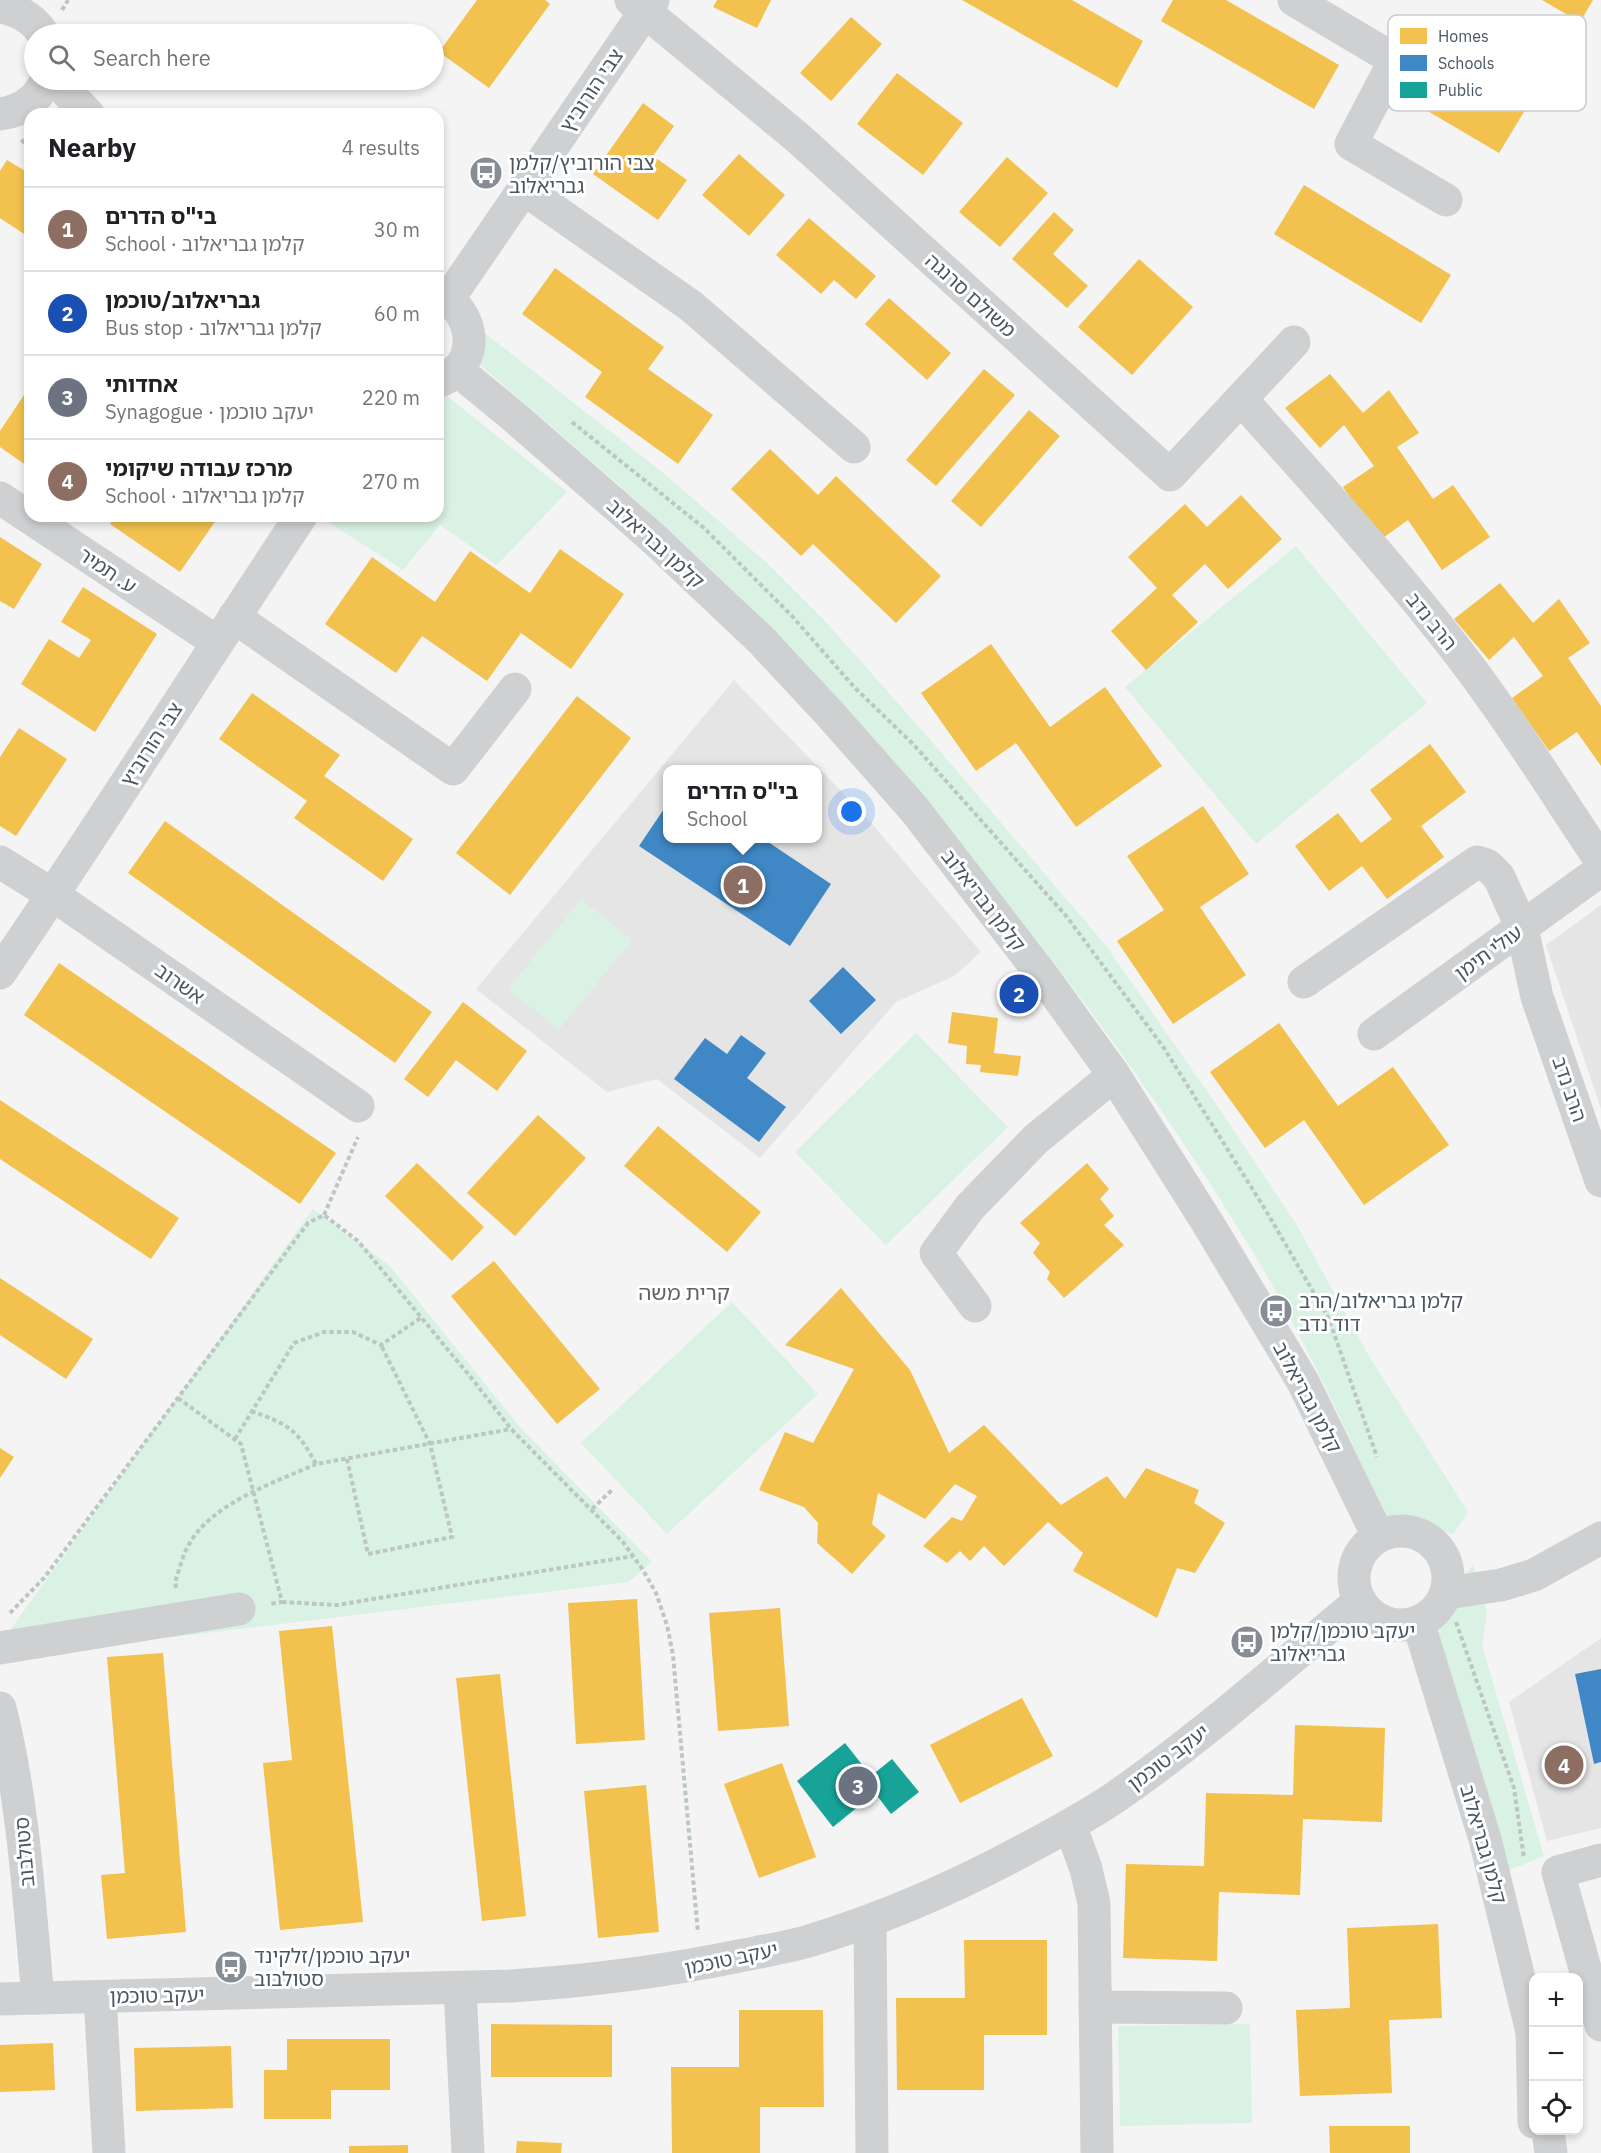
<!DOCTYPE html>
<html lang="en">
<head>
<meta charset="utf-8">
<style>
  :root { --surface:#fff; --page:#f6f6f6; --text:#202124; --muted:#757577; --line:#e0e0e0; --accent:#2563eb }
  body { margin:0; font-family:"IBM Plex Sans","Noto Sans Hebrew",sans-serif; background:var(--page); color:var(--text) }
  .controls { position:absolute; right:18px; bottom:18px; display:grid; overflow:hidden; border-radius:12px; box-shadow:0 3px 9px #0003 }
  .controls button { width:54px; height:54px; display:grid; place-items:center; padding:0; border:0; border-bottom:2px solid var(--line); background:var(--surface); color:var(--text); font:30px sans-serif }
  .you { position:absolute; left:852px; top:812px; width:21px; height:21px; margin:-15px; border:4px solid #fff; border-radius:50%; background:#1a73e8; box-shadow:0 0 0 9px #1a73e833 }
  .badge { display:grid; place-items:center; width:39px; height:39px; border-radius:50%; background:var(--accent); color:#fff; font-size:20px; font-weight:700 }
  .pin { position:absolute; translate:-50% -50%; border:3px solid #fff; box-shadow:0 2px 6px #0006 }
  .popup { position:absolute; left:663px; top:765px; width:159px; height:78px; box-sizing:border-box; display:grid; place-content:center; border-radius:12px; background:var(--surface); filter:drop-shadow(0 2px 4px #0005); font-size:20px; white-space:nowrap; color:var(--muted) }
  .popup b { font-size:22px; color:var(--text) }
  .popup::after { content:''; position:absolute; left:50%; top:100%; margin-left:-12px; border:12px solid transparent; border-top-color:var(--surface) }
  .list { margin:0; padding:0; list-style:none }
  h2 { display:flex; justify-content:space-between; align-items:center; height:78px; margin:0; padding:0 24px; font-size:26px }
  h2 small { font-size:20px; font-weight:400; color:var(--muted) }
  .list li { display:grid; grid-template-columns:39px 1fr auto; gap:18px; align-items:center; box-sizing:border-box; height:84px; padding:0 24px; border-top:2px solid var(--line) }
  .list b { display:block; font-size:22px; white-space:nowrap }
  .list p { margin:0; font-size:20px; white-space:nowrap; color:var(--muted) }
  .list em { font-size:20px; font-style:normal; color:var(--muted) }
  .icon { flex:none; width:33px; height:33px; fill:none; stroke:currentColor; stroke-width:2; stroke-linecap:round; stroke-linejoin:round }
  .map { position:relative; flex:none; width:1601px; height:2153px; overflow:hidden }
  .search { position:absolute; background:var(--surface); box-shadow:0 3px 9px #0003; left:24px; top:24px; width:420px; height:66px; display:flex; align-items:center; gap:15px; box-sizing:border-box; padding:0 21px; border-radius:33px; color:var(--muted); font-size:22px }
  .panel { position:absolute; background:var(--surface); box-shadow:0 3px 9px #0003; left:24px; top:108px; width:420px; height:414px; border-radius:18px }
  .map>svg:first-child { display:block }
  .education { fill:#e6e5e6; fill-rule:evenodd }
  .green { fill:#d9f2e3 }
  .homes { fill:#f2c14e }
  .schools { fill:#3f88c5 }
  .public { fill:#17a398 }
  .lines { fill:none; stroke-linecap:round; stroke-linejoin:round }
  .path { stroke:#bcc7c4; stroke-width:4; stroke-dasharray:4.5 3; stroke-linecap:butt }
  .minor { stroke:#ced0d2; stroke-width:33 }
  .labels { text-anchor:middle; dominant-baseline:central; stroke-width:6; stroke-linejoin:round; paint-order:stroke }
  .street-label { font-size:20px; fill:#4a5661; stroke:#fff }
  .poi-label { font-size:20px; fill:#4a5661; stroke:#fff; text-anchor:start }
  .neighbourhood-label { font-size:21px; fill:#5f6368; stroke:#fff }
  .key { fill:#fff; stroke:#c9ccd0; stroke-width:1.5 }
  .key-label { font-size:16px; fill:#4a5661 }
</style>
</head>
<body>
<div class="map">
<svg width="1601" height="2153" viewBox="0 0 1601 2153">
  <rect width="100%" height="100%" fill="#f4f4f4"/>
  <g class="education">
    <path d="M 734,680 L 867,818 L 981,952 L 954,976 L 896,1002 L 760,1158 L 657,1079 L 607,1092 L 476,989 ZM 668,770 L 818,770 L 818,838 L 668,838 Z"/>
    <path d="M 1601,905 L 1601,1109 L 1546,945 Z"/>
    <path d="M 1601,1638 L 1601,1828 L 1547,1841 L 1509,1702 Z"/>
  </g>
  <g class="green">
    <path d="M 477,327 L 666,475 L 767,563 L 826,622 L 927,736 L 1104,943 L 1223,1114 L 1295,1222 L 1369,1356 L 1468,1512 L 1453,1535 L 1416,1518 L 1387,1519 C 1346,1431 1307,1342 1257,1259 C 1148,1078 1018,909 879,750 C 844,711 811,670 775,633 C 682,536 578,450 477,362 Z"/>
    <path d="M 447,396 L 567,492 L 497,565 L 440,525 L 403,570 L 322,518 L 324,516 L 438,516 L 438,398 Z"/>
    <path d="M 1296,546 L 1427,703 L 1256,844 L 1125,687 Z"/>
    <path d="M 581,899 L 632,940 L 559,1030 L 508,989 Z"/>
    <path d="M 916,1033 L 1008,1127 L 886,1245 L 795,1152 Z"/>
    <path d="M 313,1209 L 390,1266 L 519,1426 L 652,1562 L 628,1582 L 0,1658 L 0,1644 Z"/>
    <path d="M 732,1302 L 818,1394 L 667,1534 L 581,1443 Z"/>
    <path d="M 1473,1564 L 1487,1613 L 1482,1645 L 1544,1856 L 1504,1872 L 1433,1632 Z"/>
    <path d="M 1250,2024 L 1252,2123 L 1120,2126 L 1118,2026 Z"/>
  </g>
  <g class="homes">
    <path d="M 477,0 L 545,0 L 550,4 L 489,88 L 439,52 Z"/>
    <path d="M 717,0 L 771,0 L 757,28 L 713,7 Z"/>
    <path d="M 962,0 L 1072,0 L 1143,41 L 1117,88 Z"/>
    <path d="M 1173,0 L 1226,0 L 1339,65 L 1314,109 L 1161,21 Z"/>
    <path d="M 1542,0 L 1593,0 L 1580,22 Z"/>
    <path d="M 851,17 L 882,44 L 831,101 L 800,73 Z"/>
    <path d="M 1469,39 L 1542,82 L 1499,153 L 1426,110 Z"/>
    <path d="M 897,73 L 963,123 L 923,175 L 857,124 Z"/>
    <path d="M 643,103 L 674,126 L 653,156 L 687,180 L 658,220 L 593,174 Z"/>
    <path d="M 739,154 L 785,195 L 749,236 L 702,195 Z"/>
    <path d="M 1007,157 L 1048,193 L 1000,247 L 959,212 Z"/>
    <path d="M 7,160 L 30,174 L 30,238 L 0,218 L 0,171 Z"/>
    <path d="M 1304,185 L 1451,275 L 1421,323 L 1274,234 Z"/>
    <path d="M 1054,212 L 1074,230 L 1053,254 L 1088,286 L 1067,308 L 1012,259 Z"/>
    <path d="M 809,218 L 876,276 L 856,299 L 834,280 L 821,294 L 776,255 Z"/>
    <path d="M 1139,259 L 1193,307 L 1132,375 L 1078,327 Z"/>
    <path d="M 555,268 L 664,347 L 648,369 L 713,415 L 678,464 L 585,397 L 602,372 L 522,314 Z"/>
    <path d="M 889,298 L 951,353 L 927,380 L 865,324 Z"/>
    <path d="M 984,369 L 1015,395 L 936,486 L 906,460 Z"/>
    <path d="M 1330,374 L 1363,413 L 1389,390 L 1419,433 L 1397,447 L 1433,499 L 1453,485 L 1490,537 L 1442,570 L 1408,520 L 1380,540 L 1343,487 L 1374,466 L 1344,425 L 1320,448 L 1285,408 Z"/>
    <path d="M 30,386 L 30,468 L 0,447 L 0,431 Z"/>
    <path d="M 1029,410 L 1060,436 L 981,527 L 951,501 Z"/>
    <path d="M 770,449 L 818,495 L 836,476 L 941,576 L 896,623 L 813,544 L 801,556 L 731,489 Z"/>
    <path d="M 1241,495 L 1282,539 L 1228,589 L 1205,564 L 1172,595 L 1198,622 L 1146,670 L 1111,631 L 1157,588 L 1128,557 L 1185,504 L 1207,527 Z"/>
    <path d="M 115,516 L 219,516 L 180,572 L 110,524 Z"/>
    <path d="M 0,537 L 42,564 L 14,609 L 0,601 Z"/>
    <path d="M 560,549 L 624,594 L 571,669 L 521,633 L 487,681 L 422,636 L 396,673 L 325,624 L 372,557 L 435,602 L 470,551 L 530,593 Z"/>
    <path d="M 1500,583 L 1533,623 L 1559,599 L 1590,643 L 1568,658 L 1601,706 L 1601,766 L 1577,732 L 1549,751 L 1512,698 L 1543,676 L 1514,637 L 1489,660 L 1454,619 Z"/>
    <path d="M 83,587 L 157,634 L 95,732 L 21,684 L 49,639 L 79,658 L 91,640 L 61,622 Z"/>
    <path d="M 991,644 L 1050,727 L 1105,687 L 1162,766 L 1076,827 L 1016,743 L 976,771 L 921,693 Z"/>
    <path d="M 252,693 L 340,755 L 324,776 L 413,839 L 383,881 L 294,818 L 307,801 L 219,739 Z"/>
    <path d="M 577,696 L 631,738 L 510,895 L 456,853 Z"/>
    <path d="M 19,728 L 67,759 L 16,836 L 0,826 L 0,757 Z"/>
    <path d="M 1430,744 L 1466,792 L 1421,826 L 1444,857 L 1387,899 L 1362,866 L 1329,891 L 1295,846 L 1338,813 L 1361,843 L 1392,819 L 1370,790 Z"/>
    <path d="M 1203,806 L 1249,874 L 1200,907 L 1246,975 L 1173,1024 L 1117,941 L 1164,910 L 1127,856 Z"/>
    <path d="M 165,821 L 432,1012 L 395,1063 L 128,873 Z"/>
    <path d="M 59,963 L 336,1153 L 300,1204 L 24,1015 Z"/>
    <path d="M 463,1002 L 527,1051 L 497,1091 L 456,1060 L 428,1097 L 404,1079 Z"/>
    <path d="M 952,1012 L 998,1018 L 994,1053 L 1021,1056 L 1018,1076 L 980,1072 L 981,1065 L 966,1064 L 967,1046 L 948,1043 Z"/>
    <path d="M 1279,1023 L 1338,1106 L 1393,1067 L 1449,1145 L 1364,1205 L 1304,1120 L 1265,1148 L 1210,1072 Z"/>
    <path d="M 0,1100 L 179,1218 L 151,1259 L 0,1159 Z"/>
    <path d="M 538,1115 L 586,1158 L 515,1236 L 467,1193 Z"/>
    <path d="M 658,1126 L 761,1212 L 727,1252 L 624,1166 Z"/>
    <path d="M 417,1163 L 484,1227 L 452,1261 L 385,1196 Z"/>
    <path d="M 1087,1163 L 1109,1189 L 1100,1199 L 1114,1216 L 1104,1225 L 1124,1245 L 1064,1298 L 1047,1279 L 1050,1272 L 1033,1253 L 1040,1243 L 1020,1223 Z"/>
    <path d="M 494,1261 L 600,1389 L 557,1424 L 451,1296 Z"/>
    <path d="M 0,1278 L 93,1339 L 66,1379 L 0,1335 Z"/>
    <path d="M 841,1288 L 910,1370 L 949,1453 L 984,1425 L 1061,1505 L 1107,1476 L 1125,1499 L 1146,1468 L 1199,1490 L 1194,1503 L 1225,1523 L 1195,1573 L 1177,1568 L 1157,1618 L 1073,1571 L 1083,1553 L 1048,1522 L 1004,1566 L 984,1546 L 970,1561 L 960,1551 L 947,1563 L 923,1546 L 952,1517 L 962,1521 L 977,1496 L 955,1484 L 925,1519 L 878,1493 L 872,1524 L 886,1536 L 852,1574 L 817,1543 L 818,1523 L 804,1507 L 759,1490 L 785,1432 L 813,1443 L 854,1369 L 785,1345 Z"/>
    <path d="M 0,1448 L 14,1457 L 0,1478 Z"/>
    <path d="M 637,1599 L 645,1740 L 576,1744 L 568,1603 Z"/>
    <path d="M 780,1608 L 789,1726 L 718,1731 L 709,1613 Z"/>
    <path d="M 332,1626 L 363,1922 L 280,1930 L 263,1763 L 292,1760 L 279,1631 Z"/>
    <path d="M 163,1653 L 186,1932 L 107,1939 L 101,1875 L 125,1873 L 107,1657 Z"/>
    <path d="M 500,1674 L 526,1916 L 482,1921 L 456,1678 Z"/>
    <path d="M 1022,1698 L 1053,1756 L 960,1803 L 930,1745 Z"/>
    <path d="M 1295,1725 L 1385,1728 L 1382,1822 L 1303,1819 L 1300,1895 L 1219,1892 L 1217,1961 L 1123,1958 L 1126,1864 L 1204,1866 L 1206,1793 L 1293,1795 Z"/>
    <path d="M 782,1763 L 816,1857 L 759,1878 L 724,1784 Z"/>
    <path d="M 646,1785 L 659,1932 L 598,1938 L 584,1791 Z"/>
    <path d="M 1438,1924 L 1442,2018 L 1389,2020 L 1392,2093 L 1300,2096 L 1296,2010 L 1350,2008 L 1347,1928 Z"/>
    <path d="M 964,1940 L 1047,1940 L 1047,2035 L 984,2035 L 984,2090 L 897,2090 L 896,1998 L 965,1998 Z"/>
    <path d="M 739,2010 L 823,2010 L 824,2107 L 760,2107 L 760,2153 L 672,2153 L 671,2067 L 739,2067 Z"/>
    <path d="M 491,2024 L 612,2025 L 612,2077 L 491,2077 Z"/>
    <path d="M 287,2039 L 390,2039 L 390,2090 L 331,2090 L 331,2119 L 264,2119 L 264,2070 L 287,2070 Z"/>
    <path d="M 53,2043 L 55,2090 L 0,2092 L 0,2045 Z"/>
    <path d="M 231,2046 L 233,2108 L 136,2111 L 134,2048 Z"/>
    <path d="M 1329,2126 L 1410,2126 L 1410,2153 L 1330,2153 Z"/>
    <path d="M 517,2141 L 562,2143 L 561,2153 L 516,2153 Z"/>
    <path d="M 408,2145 L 408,2153 L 349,2153 L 349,2146 Z"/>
  </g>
  <g class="schools">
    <path d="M 668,803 L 668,838 L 762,838 L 831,884 L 790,946 L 639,846 Z"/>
    <path d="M 843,967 L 876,1000 L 841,1034 L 809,1001 Z"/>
    <path d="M 741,1035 L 766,1053 L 747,1078 L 786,1107 L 759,1142 L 674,1079 L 705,1038 L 727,1054 Z"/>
    <path d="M 1601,1669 L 1601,1762 L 1594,1764 L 1575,1674 Z"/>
  </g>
  <path class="public" d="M 845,1743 L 871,1776 L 892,1759 L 919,1792 L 891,1814 L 875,1793 L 833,1827 L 797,1781 Z"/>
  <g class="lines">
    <g class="path">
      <path d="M 62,10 L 68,0"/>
      <path d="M 21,140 L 30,146"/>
      <path d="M 572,422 L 704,528 L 792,616 L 855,688 L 914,745 L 1067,917 L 1164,1048 L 1265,1209 L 1329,1319 L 1377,1457"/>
      <path d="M 324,1215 L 358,1137"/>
      <path d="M 178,1398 L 241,1444 L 282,1602 L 269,1604"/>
      <path d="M 251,1411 C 288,1424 297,1429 316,1464 L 511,1429"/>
      <path d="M 235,1439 L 294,1343 L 324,1332 L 353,1332 L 381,1345 L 422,1317"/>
      <path d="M 347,1459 L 368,1554 L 452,1537 L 430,1444 L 381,1345"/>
      <path d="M 592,1509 L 613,1489"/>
      <path d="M 176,1588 L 175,1582 C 179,1571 182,1557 188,1546 C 211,1503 274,1483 316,1464"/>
      <path d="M 282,1602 L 337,1605 L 633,1556"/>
      <path d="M 10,1613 L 44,1578 L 308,1223 L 324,1215 L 358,1241 L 473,1380 L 511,1429 L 623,1542 L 643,1570 L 656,1593 L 667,1625 L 673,1655 L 698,1933"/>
      <path d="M 1456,1622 L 1514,1788 L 1524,1859"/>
    </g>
    <g class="minor">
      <path d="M 631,0 L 798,138 L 1170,475 L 1294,342"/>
      <path d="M 1294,0 L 1395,60 L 1351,144 L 1446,200"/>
      <path d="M 0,7 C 19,10 33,18 43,34"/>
      <path d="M 61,80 L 66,91 L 88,114"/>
      <path d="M 0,114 C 22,111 38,100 46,80"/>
      <path d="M 524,189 L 691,306 L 854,447"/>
      <path d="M 438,293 C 476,312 482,364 440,381"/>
      <path d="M 449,298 L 653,0"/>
      <path d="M 457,370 L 512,415 L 652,537 L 761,640 L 830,714 L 914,809 L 1042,975 L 1114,1075 L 1207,1222 L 1303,1382 L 1378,1536"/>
      <path d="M 1241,399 C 1310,476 1379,552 1443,633 C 1501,705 1550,785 1601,861"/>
      <path d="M 0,498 L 217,642"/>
      <path d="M 234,617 L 453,769 L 515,689"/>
      <path d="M 0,862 L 53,895 L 358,1106"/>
      <path d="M 0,973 C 103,822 200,668 301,516"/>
      <path d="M 1304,982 L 1477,862 L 1487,865 L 1499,877 L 1522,928 L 1537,997 L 1601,1181"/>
      <path d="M 1374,1034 L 1601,870"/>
      <path d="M 975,1306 L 936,1253 L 970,1207 L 1036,1139 L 1114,1075"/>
      <circle cx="1401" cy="1578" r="47"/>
      <path d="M 1446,1593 L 1501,1585 L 1534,1575 L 1601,1538"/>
      <path d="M 1418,1622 L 1485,1839 L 1534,2040"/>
      <path d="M 0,1648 L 239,1609"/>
      <path d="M 0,1708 C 24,1803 29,1901 38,1998"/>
      <path d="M 1070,1825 L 1086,1869 L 1094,1903 L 1097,2153"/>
      <path d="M 870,1921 L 872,2153"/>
      <path d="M 460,1988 L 468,2153"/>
      <path d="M 100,1997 L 109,2153"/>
      <path d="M 0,1999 L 511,1986 C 589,1981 667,1971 744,1955 C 765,1951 788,1947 809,1941 C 885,1918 956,1887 1026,1849 C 1056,1833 1088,1816 1117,1796 C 1202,1737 1280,1667 1360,1601"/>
      <path d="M 1095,2007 L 1226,2008"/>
      <path d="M 1601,2025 L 1558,1872 L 1601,1860"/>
      <path d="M 1532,2033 L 1534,2122"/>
      <path d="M 1548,2130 L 1551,2153"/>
    </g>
  </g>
  <defs>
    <g id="bus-disc" transform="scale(1.725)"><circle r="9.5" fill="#868d94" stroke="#fff"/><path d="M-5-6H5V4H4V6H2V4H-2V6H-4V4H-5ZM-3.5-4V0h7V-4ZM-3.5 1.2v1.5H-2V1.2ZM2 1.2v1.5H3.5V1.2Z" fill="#fff"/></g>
  </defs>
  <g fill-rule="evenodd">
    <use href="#bus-disc" x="486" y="173"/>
    <use href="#bus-disc" x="1276" y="1311"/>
    <use href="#bus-disc" x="1247" y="1642"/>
    <use href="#bus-disc" x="231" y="1967"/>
  </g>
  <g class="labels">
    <g class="street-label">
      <text transform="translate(591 90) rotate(-56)">צבי הורוביץ</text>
      <text transform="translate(971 295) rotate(42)">משולם סרנגה</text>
      <text transform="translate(656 543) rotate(42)">קלמן גבריאלוב</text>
      <text transform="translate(108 570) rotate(34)">ע. תמיר</text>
      <text transform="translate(1432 621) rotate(51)">הרב נדב</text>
      <text transform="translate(151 744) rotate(-57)">צבי הורוביץ</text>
      <text transform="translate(984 900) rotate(52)">קלמן גבריאלוב</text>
      <text transform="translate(1488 952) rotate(-36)">עולי תימן</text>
      <text transform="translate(180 983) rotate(35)">אשרוב</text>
      <text transform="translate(1570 1089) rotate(71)">הרב נדב</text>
      <text transform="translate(1308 1397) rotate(62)">קלמן גבריאלוב</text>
      <text transform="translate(1168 1757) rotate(-37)">יעקב טוכמן</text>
      <text transform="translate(1484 1844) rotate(74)">קלמן גבריאלוב</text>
      <text transform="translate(24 1852) rotate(-95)">סטולבוב</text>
      <text transform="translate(731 1958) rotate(-12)">יעקב טוכמן</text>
      <text transform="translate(157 1995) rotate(-1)">יעקב טוכמן</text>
    </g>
    <g class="poi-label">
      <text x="509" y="162">צבי הורוביץ/קלמן<tspan x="509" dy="23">גבריאלוב</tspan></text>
      <text x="1299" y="1300">קלמן גבריאלוב/הרב<tspan x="1299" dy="23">דוד נדב</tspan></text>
      <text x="1270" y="1630">יעקב טוכמן/קלמן<tspan x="1270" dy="23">גבריאלוב</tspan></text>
      <text x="254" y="1955">יעקב טוכמן/זלקינד<tspan x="254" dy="23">סטולבוב</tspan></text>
    </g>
    <g class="neighbourhood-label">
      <text x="684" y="1292">קרית משה</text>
    </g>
  </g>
  <rect x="1388" y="15" width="198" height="96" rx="9" class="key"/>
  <rect x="1400" y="28" width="27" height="16" fill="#f2c14e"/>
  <rect x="1400" y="55" width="27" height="16" fill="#3f88c5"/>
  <rect x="1400" y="82" width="27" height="16" fill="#17a398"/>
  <g class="key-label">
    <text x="1438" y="42">Homes</text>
    <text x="1438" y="69">Schools</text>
    <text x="1438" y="96">Public</text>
  </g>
</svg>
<div class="controls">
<button>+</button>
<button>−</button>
<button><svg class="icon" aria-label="locate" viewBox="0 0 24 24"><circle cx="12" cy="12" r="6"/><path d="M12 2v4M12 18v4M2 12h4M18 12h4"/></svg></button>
</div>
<div class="you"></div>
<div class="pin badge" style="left:743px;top:885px;background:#8d6e63">1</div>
<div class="popup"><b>בי&quot;ס הדרים</b>School</div>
<div class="pin badge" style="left:1019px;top:994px;background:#1a4fb4">2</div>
<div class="pin badge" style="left:858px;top:1786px;background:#6b7280">3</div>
<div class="pin badge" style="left:1564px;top:1765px;background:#8d6e63">4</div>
<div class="search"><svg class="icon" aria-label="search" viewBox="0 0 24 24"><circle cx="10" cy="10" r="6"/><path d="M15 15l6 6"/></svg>Search here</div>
<section class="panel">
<h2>Nearby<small>4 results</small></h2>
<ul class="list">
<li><span class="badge" style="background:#8d6e63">1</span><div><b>בי&quot;ס הדרים</b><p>School · קלמן גבריאלוב</p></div><em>30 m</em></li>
<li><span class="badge" style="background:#1a4fb4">2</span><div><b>גבריאלוב/טוכמן</b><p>Bus stop · קלמן גבריאלוב</p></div><em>60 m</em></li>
<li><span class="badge" style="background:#6b7280">3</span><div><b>אחדותי</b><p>Synagogue · יעקב טוכמן</p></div><em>220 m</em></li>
<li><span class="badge" style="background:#8d6e63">4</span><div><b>מרכז עבודה שיקומי</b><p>School · קלמן גבריאלוב</p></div><em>270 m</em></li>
</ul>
</section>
</div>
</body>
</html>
